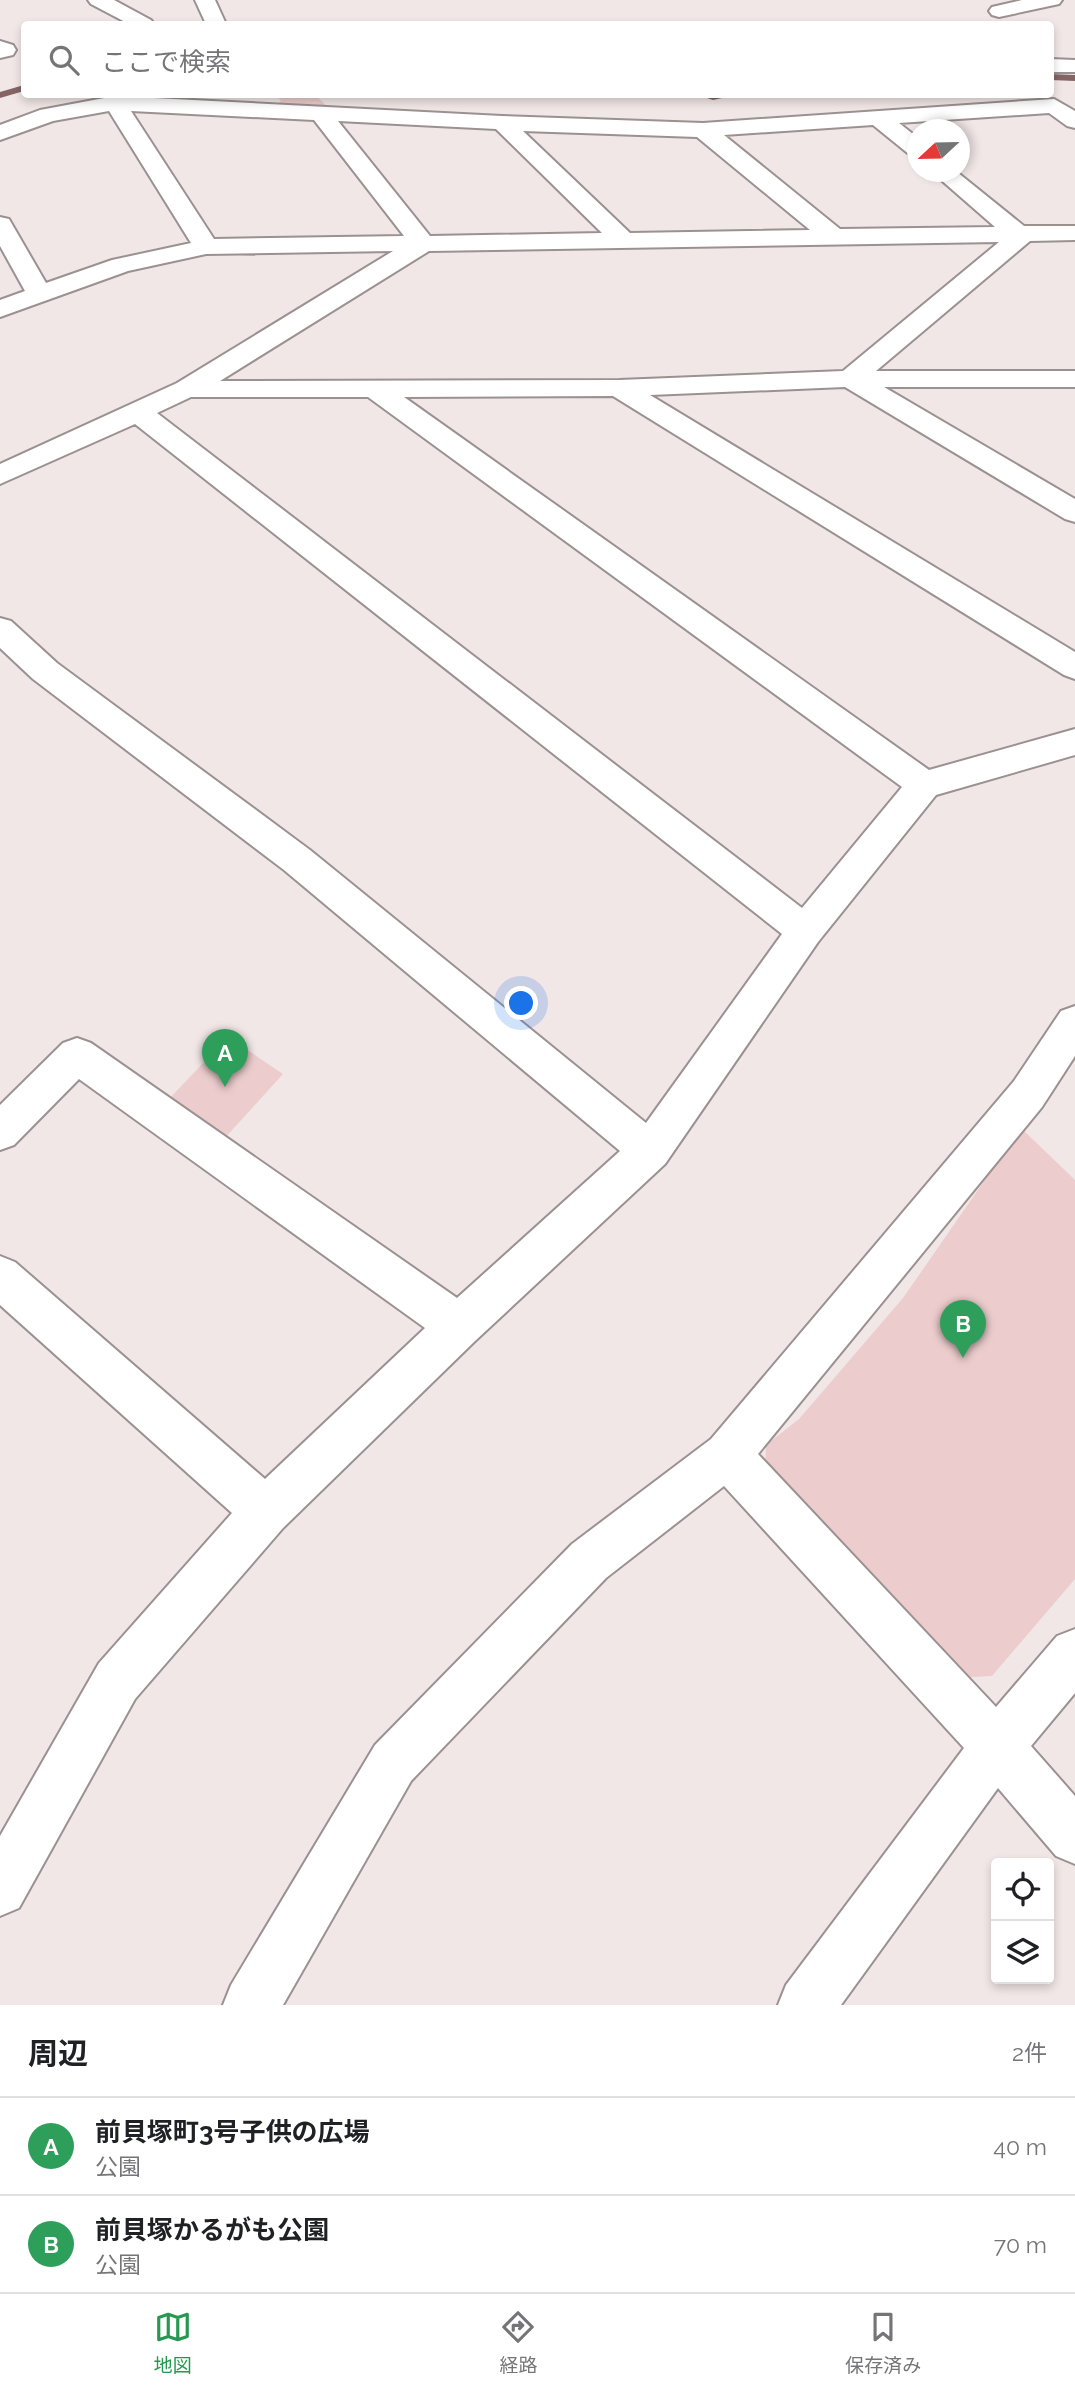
<!DOCTYPE html>
<html lang="ja">
<head>
<meta charset="utf-8">
<style>
  :root { --surface:#fff; --page:#f2f2f2; --text:#202124; --muted:#757577; --line:#e0e0e0; --accent:#289751 }
  body { margin:0; font-family:Raleway,"Noto Sans JP",sans-serif; background:var(--page); color:var(--text) }
  .controls { position:absolute; right:21px; bottom:21px; display:grid; overflow:hidden; border-radius:7px; box-shadow:0 4px 10px #0003 }
  .controls button { width:63px; height:63px; display:grid; place-items:center; padding:0; border:0; border-bottom:2px solid var(--line); background:var(--surface); color:var(--text); font:35px sans-serif }
  .compass { position:absolute; left:907px; top:119px; width:63px; height:63px; border-radius:50%; background:var(--surface); box-shadow:0 4px 10px #0003; rotate:248deg }
  .you { position:absolute; left:522px; top:1004px; width:24px; height:24px; margin:-18px; border:5px solid #fff; border-radius:50%; background:#1a73e8; box-shadow:0 0 0 10px #1a73e833 }
  .badge { display:grid; place-items:center; width:46px; height:46px; border-radius:50%; background:var(--accent); color:#fff; font-size:23px; font-weight:700 }
  .pin { position:absolute; translate:-50% -58px; filter:drop-shadow(0 2px 4px #0008) }
  .pin::after { content:''; position:absolute; top:37px; width:24px; height:21px; background:inherit; clip-path:polygon(0 0,100% 0,50% 100%) }
  .list { margin:0; padding:0; list-style:none }
  h2 { display:flex; justify-content:space-between; align-items:center; height:91px; margin:0; padding:0 28px; font-size:30px }
  h2 small { font-size:23px; font-weight:400; color:var(--muted) }
  .list li { display:grid; grid-template-columns:46px 1fr auto; gap:21px; align-items:center; box-sizing:border-box; height:98px; padding:0 28px; border-top:2px solid var(--line) }
  .list b { display:block; font-size:26px; white-space:nowrap }
  .list p { margin:0; font-size:23px; white-space:nowrap; color:var(--muted) }
  .list em { font-size:23px; font-style:normal; color:var(--muted) }
  .icon { flex:none; width:38px; height:38px; fill:none; stroke:currentColor; stroke-width:2; stroke-linecap:round; stroke-linejoin:round }
  .map { position:relative; flex:none; width:1075px; height:2005px; overflow:hidden }
  .search { position:absolute; background:var(--surface); box-shadow:0 4px 10px #0003; left:21px; right:21px; top:21px; height:77px; display:flex; align-items:center; gap:18px; box-sizing:border-box; padding:0 24px; border-radius:7px; color:var(--muted); font-size:26px }
  .sheet { height:287px; background:var(--surface) }
  nav { display:flex; justify-content:space-around; align-items:center; box-sizing:border-box; height:98px; border-top:2px solid var(--line); background:var(--surface); font-size:19px; color:var(--muted) }
  nav a { display:grid; justify-items:center; gap:4px }
  nav .on { color:var(--accent) }
  .map>svg:first-child { display:block }
  .green { fill:#eccccc }
  .lines { fill:none; stroke-linecap:round; stroke-linejoin:round }
  .stream { fill:#856464; fill-rule:evenodd }
  .minor-casing { stroke:#9b9191; stroke-width:4 }
  .minor { fill:#fff; fill-rule:evenodd }
</style>
</head>
<body>
<div class="map">
<svg width="1075" height="2005" viewBox="0 0 1075 2005">
  <rect width="100%" height="100%" fill="#f2e7e7"/>
  <g class="green">
    <path d="M 314,94 L 329,108 L 275,107 L 281,101 L 276,95 Z"/>
    <path d="M 228,1037 L 283,1074 L 223,1140 L 167,1101 Z"/>
    <path d="M 1021,1128 L 1075,1180 L 1075,1579 L 992,1676 L 955,1678 L 765,1476 L 766,1445 L 799,1419 L 903,1298 Z"/>
  </g>
  <g class="lines">
    <g class="stream">
      <path d="M 1050,74 L 1075,75 L 1075,81 L 1050,80 Z"/>
      <path d="M 24,85 L 24,91 L 0,98 L 0,92 Z"/>
      <path d="M 695,94 L 740,94 L 713,100 Z"/>
    </g>
    <g class="minor-casing">
      <g id="minor">
        <path d="M 88,0 L 114,0 L 151,20 L 154,24 L 129,24 L 91,4 Z"/>
        <path d="M 195,0 L 215,0 L 226,24 L 206,24 Z"/>
        <path d="M 1022,0 L 1062,0 L 1059,4 L 999,17 L 992,15 L 989,11 L 992,7 Z"/>
        <path d="M 0,41 L 13,45 L 16,50 L 13,55 L 0,58 Z"/>
        <path d="M 1050,59 L 1075,60 L 1075,72 L 1050,72 Z"/>
        <path d="M 115,96 L 502,116 L 703,123 L 1054,99 L 1075,111 L 1075,128 L 1067,126 L 1049,113 L 899,123 L 918,138 L 918,157 L 910,155 L 873,125 L 724,135 L 840,229 L 995,227 L 932,172 L 957,172 L 1024,226 L 1075,226 L 1075,240 L 1030,241 L 876,371 L 1075,371 L 1075,387 L 884,387 L 1075,499 L 1075,522 L 1065,519 L 845,387 L 650,395 L 1075,652 L 1075,679 L 1064,675 L 613,396 L 404,397 L 929,770 L 1075,729 L 1075,755 L 936,795 L 818,942 L 665,1164 L 475,1341 L 283,1528 L 135,1699 L 19,1908 L 0,1916 L 0,1836 L 99,1663 L 232,1513 L 0,1305 L 0,1256 L 15,1262 L 265,1479 L 425,1328 L 79,1079 L 14,1145 L 0,1150 L 0,1105 L 63,1043 L 77,1038 L 91,1043 L 457,1298 L 620,1151 L 284,870 L 33,679 L 0,648 L 0,618 L 11,621 L 57,663 L 310,850 L 646,1123 L 782,934 L 135,424 L 0,484 L 0,464 L 177,383 L 393,251 L 206,254 L 128,271 L 0,317 L 0,300 L 25,291 L 0,246 L 0,217 L 9,219 L 46,283 L 112,260 L 191,243 L 109,111 L 53,121 L 0,140 L 0,125 L 40,110 ZM 131,111 L 314,120 L 404,236 L 214,239 ZM 338,121 L 496,129 L 602,233 L 430,236 ZM 523,131 L 697,137 L 810,230 L 630,233 ZM 999,242 L 843,371 L 619,380 L 220,381 L 429,251 ZM 191,397 L 368,397 L 902,787 L 802,908 L 157,413 Z"/>
        <path d="M 1075,1006 L 1075,1056 L 1042,1107 L 758,1454 L 996,1707 L 1057,1636 L 1075,1629 L 1075,1693 L 1031,1746 L 1075,1796 L 1075,1864 L 1056,1856 L 998,1788 L 841,2005 L 778,2005 L 786,1985 L 964,1748 L 724,1486 L 606,1578 L 411,1781 L 283,2005 L 223,2005 L 231,1985 L 375,1745 L 572,1544 L 711,1439 L 1014,1081 L 1061,1011 Z"/>
      </g>
    </g>
    <use href="#minor" class="minor"/>
  </g>
</svg>
<div class="controls">
<button><svg class="icon" aria-label="locate" viewBox="0 0 24 24"><circle cx="12" cy="12" r="6"/><path d="M12 2v4M12 18v4M2 12h4M18 12h4"/></svg></button>
<button><svg class="icon" aria-label="layers" viewBox="0 0 24 24"><path d="M12 4l9 5-9 5-9-5zM3 14l9 5 9-5"/></svg></button>
</div>
<svg class="compass" viewBox="-18 -18 36 36"><path d="M0-13l5 13h-10z" fill="#e53935"/><path d="M0 13l5-13h-10z" fill="#757577"/></svg>
<div class="you"></div>
<div class="pin badge" style="left:225px;top:1087px;background:#2e9e5b">A</div>
<div class="pin badge" style="left:963px;top:1358px;background:#2e9e5b">B</div>
<div class="search"><svg class="icon" aria-label="search" viewBox="0 0 24 24"><circle cx="10" cy="10" r="6"/><path d="M15 15l6 6"/></svg>ここで検索</div>
</div>
<section class="sheet">
<h2>周辺<small>2件</small></h2>
<ul class="list">
<li><span class="badge" style="background:#2e9e5b">A</span><div><b>前貝塚町3号子供の広場</b><p>公園</p></div><em>40 m</em></li>
<li><span class="badge" style="background:#2e9e5b">B</span><div><b>前貝塚かるがも公園</b><p>公園</p></div><em>70 m</em></li>
</ul>
</section>
<nav>
<a class="on"><svg class="icon" aria-label="map" viewBox="0 0 24 24"><path d="M3 6l6-2 6 2 6-2v14l-6 2-6-2-6 2zM9 4v14M15 6v14"/></svg>地図</a>
<a><svg class="icon" aria-label="directions" viewBox="0 0 24 24"><path d="M12 3l9 9-9 9-9-9zM9 14v-3h6M13 9l2 2-2 2"/></svg>経路</a>
<a><svg class="icon" aria-label="saved" viewBox="0 0 24 24"><path d="M7 4h10v16l-5-4-5 4z"/></svg>保存済み</a>
</nav>
</body>
</html>
